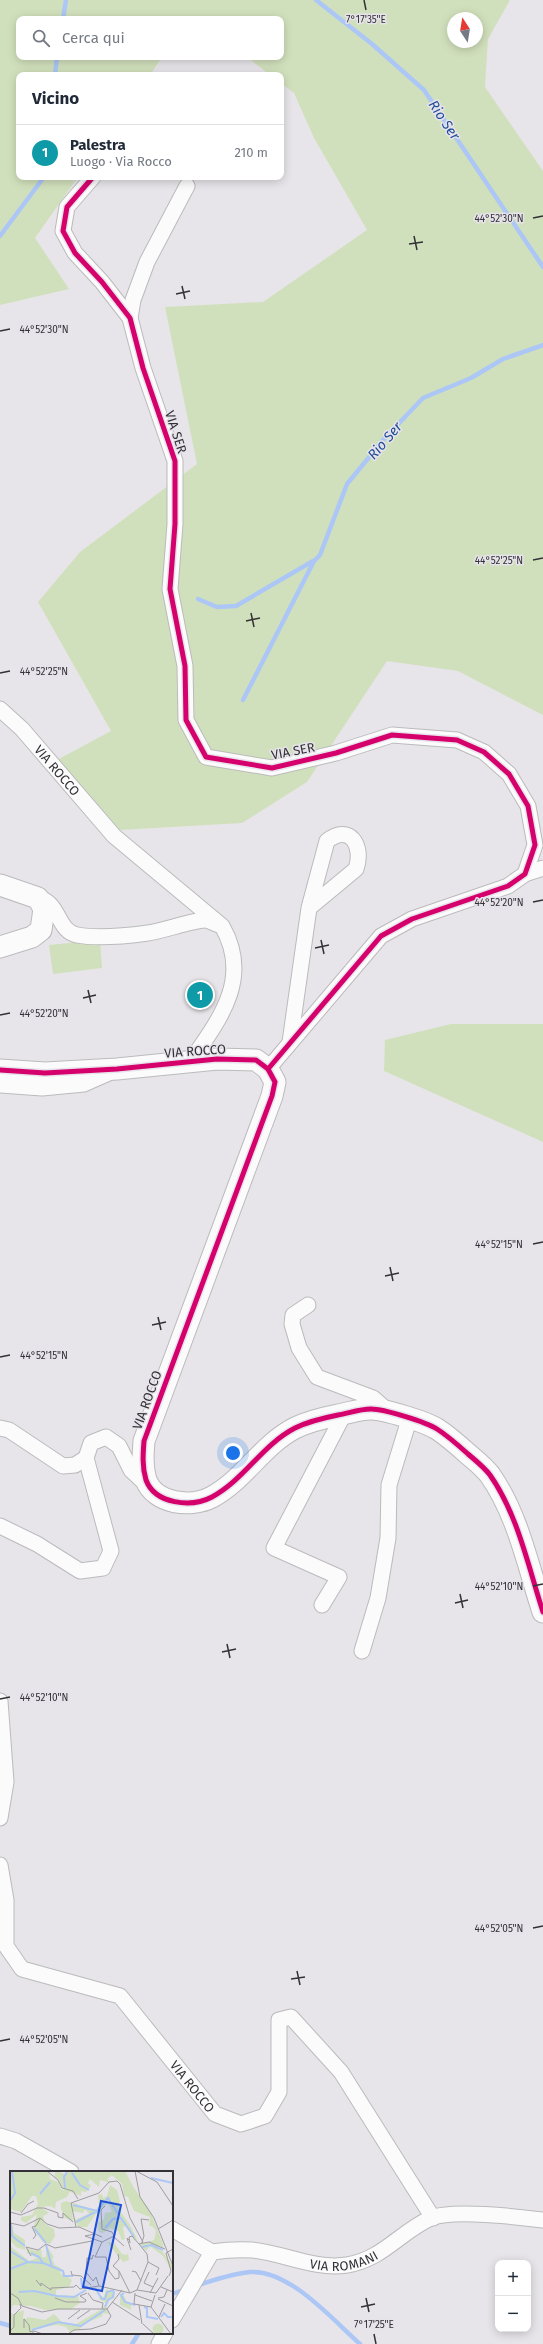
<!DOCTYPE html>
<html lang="it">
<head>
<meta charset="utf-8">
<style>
  :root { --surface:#fff; --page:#f2f2f3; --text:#1f2937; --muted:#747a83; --line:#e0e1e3; --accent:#727074 }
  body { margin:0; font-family:"Fira Sans",sans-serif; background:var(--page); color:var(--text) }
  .controls { position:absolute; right:12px; bottom:12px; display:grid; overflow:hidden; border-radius:8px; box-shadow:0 2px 10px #0003 }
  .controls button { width:36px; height:36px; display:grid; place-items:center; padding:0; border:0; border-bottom:1px solid var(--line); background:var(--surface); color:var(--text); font:20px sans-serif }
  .compass { position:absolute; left:447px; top:12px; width:36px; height:36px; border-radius:50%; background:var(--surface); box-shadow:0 2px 10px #0003; rotate:348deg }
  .you { position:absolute; left:233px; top:1453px; width:14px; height:14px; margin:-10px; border:3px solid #fff; border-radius:50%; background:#1a73e8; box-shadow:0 0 0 6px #1a73e833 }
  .badge { display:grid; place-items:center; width:26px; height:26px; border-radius:50%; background:var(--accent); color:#fff; font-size:13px; font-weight:700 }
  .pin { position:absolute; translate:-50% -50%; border:2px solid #fff; box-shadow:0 1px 4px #0006 }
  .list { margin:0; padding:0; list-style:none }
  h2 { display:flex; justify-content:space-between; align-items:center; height:52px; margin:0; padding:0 16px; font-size:17px }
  h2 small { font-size:13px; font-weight:400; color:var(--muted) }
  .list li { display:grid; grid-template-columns:26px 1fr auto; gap:12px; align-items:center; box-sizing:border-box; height:56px; padding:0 16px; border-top:1px solid var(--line) }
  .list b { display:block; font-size:15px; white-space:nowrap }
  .list p { margin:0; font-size:13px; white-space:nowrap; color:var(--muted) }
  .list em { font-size:13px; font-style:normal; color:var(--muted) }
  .icon { flex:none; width:22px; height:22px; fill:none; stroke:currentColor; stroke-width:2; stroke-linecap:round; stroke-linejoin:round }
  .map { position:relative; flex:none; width:543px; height:2344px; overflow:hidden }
  .search { position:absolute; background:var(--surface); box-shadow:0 2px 10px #0003; left:16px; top:16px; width:268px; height:44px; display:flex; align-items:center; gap:10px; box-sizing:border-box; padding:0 14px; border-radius:8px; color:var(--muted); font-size:15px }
  .panel { position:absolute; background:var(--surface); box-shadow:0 2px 10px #0003; left:16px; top:72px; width:268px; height:108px; border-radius:8px }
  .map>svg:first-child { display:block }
  .green { fill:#d1e0bc; fill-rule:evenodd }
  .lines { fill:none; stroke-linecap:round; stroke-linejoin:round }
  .stream { stroke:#acc7f6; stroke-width:4.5 }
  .street-casing { stroke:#bbbabc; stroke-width:17 }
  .secondary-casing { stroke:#bbbabc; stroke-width:23 }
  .street { stroke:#fbfbfc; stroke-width:15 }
  .secondary { stroke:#fbfbfc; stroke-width:21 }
  .cycleway-casing { stroke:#e7e3eb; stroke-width:8 }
  .cycleway { stroke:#d6006c; stroke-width:5 }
  .ticks { fill:none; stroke:#333135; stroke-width:1.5 }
  .labels { text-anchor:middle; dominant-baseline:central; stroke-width:3; stroke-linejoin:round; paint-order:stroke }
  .street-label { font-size:13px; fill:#333135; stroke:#e7e3eb }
  .water-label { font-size:14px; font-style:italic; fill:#1e4c96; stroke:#e7e3eb }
  .inset-river { fill:none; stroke:#acc7f6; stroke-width:2 }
  .inset-road { fill:none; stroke:#9f9da1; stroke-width:1 }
  .view { fill:#1d4ed8; fill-opacity:0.15; stroke:#1d4ed8; stroke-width:2 }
  .inset-edge { fill:none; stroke:#333135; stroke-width:2 }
  .ticks-label { font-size:10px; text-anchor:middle; fill:#333135; stroke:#e7e3eb; stroke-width:3; stroke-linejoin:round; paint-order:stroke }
</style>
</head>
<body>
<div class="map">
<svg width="543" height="2344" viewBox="0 0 543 2344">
  <rect width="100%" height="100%" fill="#e7e5e9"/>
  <g class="green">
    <path d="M 0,0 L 510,0 L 488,39 L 485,87 L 543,171 L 543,715 L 458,671 L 387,661 L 307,782 L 242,823 L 120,830 L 55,761 L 111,731 L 38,602 L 80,552 L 197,464 L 165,307 L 263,302 L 367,230 L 314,138 L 294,93 L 281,83 L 281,75 L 270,75 L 247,57 L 281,57 L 281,19 L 19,19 L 19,57 L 162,57 L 150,75 L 19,75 L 19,177 L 78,177 L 35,238 L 69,289 L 0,305 ZM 453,18 L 477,18 L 477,42 L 453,42 Z"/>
    <path d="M 100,940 L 102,968 L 53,974 L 49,945 Z"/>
    <path d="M 451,1024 L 543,1024 L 543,1142 L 384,1071 L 385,1040 Z"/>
  </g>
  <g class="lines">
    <g class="stream">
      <path d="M 316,0 L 372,44 L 424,90 L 543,267"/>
      <path d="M 63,19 L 66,0"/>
      <path d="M 55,75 L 57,57"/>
      <path d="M 0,236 L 44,177"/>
      <path d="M 198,599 L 217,607 L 236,606 L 313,561"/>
      <path d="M 243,700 L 314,561 L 320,555 L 347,484 L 384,439 L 423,398 L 471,378 L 503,359 L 543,345"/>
      <path d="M 196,2286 C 213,2280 232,2274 250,2272 C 289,2269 333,2320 360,2344"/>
      <path d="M 172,2294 L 186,2289"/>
      <path d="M 0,2323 L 11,2326"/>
      <path d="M 132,2344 L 139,2333"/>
    </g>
    <g class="street-casing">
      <g id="street">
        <path d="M 93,177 L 67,207 L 63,231 L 75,253 L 102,282 L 130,318 L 143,368 L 175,461 L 175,524 L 170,589 L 185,666 L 186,720 L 206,757 L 272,768 L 336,753 L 392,735 L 457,740 L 484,752 L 509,774 L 528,806 L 535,845 L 525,874 L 508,886 L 412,919 L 381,936 L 268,1069"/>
        <path d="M 130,318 L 133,300 L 147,262 L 187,186"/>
        <path id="s1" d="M 0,709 L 22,729 L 114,836 L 222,926 C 252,978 220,1019 190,1062"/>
        <path d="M 525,874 L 543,868"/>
        <path d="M 39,898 C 59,902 58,932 77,935 C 99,939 126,936 148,933 C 162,931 194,920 205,920 C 209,920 215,924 219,925"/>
        <path d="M 290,1042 L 309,908 L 356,869 C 364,846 350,823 327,841 L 309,908"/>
        <path d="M 0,1085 L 42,1088 L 84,1084 L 109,1073"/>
        <path d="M 308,1305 L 293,1315 L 292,1324 L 299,1348 L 317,1377 L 373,1398 L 389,1412"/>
        <path d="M 0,1428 L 9,1430 L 63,1466 L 75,1465 L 86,1458"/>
        <path d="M 0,1526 L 37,1544 L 80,1571 L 103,1568 L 111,1551 L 86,1458 L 91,1443 L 106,1437 L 119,1446 L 131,1470 L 148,1486"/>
        <path d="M 322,1605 L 339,1577 L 274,1548 L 344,1414"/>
        <path d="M 362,1651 L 378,1598 L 388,1538 L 389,1485 L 409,1420"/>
        <path d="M 0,1701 L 6,1782 L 0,1818"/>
        <path id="s2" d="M 0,1865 L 6,1900 L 6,1946 L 22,1969 L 120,1996 L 215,2114 L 241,2124 L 265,2116 L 279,2092 L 279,2020 L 291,2017 L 341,2072 L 433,2218"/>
        <path d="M 0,2136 L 16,2141 L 71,2172"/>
        <path d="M 172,2229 L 212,2252"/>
        <path id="s3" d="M 172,2320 L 212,2252 C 225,2250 238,2249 252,2250 C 284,2253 314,2270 347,2265 C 383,2259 400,2232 431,2218 C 452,2209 519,2217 543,2220"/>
        <path d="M 159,2344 L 165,2333"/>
      </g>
    </g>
    <g class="secondary-casing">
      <g id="secondary">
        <path d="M 0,885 L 38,898 L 44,909 L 41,930 L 32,937 L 0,947"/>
        <path d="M 0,1070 L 45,1073 L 117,1069 L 217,1059 L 256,1060 L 268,1069 L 275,1082 L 272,1096 L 144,1441 C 143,1454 142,1467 146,1480 C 155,1504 191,1508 212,1497 C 244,1480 262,1445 295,1428 C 309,1421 323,1418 338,1415 C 349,1413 360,1409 371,1409 C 384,1409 426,1422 437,1429 C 448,1436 458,1445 468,1454 C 475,1460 484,1467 490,1475 C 518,1515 528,1566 543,1612"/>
      </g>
    </g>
    <use href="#street" class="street"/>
    <use href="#secondary" class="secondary"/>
    <g class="cycleway-casing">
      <g id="cycleway">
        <path d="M 93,177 L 67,207 L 63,231 L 75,253 L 102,282 L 130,318 L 143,368 L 175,461 L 175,524 L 170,589 L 185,666 L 186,720 L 206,757 L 272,768 L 336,753 L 392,735 L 457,740 L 484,752 L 509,774 L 528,806 L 535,845 L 525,874 L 508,886 L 412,919 L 381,936 L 268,1069"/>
        <path d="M 0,1070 L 45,1073 L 117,1069 L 217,1059 L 256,1060 L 268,1069 L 275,1082 L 272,1096 L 144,1441 C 143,1454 142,1467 146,1480 C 155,1504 191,1508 212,1497 C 244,1480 262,1445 295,1428 C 309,1421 323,1418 338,1415 C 349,1413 360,1409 371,1409 C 384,1409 426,1422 437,1429 C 448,1436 458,1445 468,1454 C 475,1460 484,1467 490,1475 C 518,1515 528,1566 543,1612"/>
      </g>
    </g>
    <use href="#cycleway" class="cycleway"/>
  </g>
  <path class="ticks" d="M 364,0 L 366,10M 533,218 L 543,216M 414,236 L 417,250M 409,244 L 423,242M 182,286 L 185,299M 176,294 L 190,291M 0,331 L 10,329M 533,560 L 543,558M 251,613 L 254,627M 246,621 L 260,618M 0,673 L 10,671M 533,902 L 543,900M 321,940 L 324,954M 315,948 L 329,945M 88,990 L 91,1003M 83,998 L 96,995M 0,1015 L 10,1013M 533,1244 L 543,1242M 390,1267 L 393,1281M 385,1276 L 399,1273M 158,1317 L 161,1330M 152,1325 L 166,1322M 0,1357 L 10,1355M 533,1586 L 543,1584M 460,1594 L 463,1608M 455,1603 L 468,1600M 227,1644 L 230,1658M 222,1652 L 236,1649M 0,1699 L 10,1697M 533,1928 L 543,1926M 297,1971 L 300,1985M 291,1979 L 305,1977M 0,2041 L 10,2039M 366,2298 L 369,2312M 361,2307 L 375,2304M 374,2334 L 376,2344"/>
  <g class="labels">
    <g class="street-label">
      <text transform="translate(176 432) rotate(72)">VIA SER</text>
      <text transform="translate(293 751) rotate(-11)">VIA SER</text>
      <text stroke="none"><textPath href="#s1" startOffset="84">VIA ROCCO</textPath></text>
      <text transform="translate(195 1051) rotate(-4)">VIA ROCCO</text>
      <text transform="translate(147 1400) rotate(-70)">VIA ROCCO</text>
      <text stroke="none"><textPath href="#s2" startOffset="327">VIA ROCCO</textPath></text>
      <text stroke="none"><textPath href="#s3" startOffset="213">VIA ROMANI</textPath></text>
    </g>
    <g class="water-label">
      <text transform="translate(444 120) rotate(56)">Rio Ser</text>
      <text transform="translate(385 441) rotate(-49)">Rio Ser</text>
    </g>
  </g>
  <g transform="translate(10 2171)">
    <rect width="163" height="163" fill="#e7e5e9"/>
    <path d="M 0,0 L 39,0 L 40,8 L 48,11 L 52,19 L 60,20 L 57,26 L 46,31 L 45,38 L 41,35 L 31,36 L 39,42 L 33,45 L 35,53 L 44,58 L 45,65 L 40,73 L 33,71 L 23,58 L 27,43 L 16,52 L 11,49 L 11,46 L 22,44 L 28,33 L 26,25 L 22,25 L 11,41 L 0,38 ZM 46,0 L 55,3 L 58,0 L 115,0 L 124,17 L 140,40 L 153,73 L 153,76 L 148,75 L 149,79 L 152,80 L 163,95 L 163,101 L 153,85 L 140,75 L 136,80 L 130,74 L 144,69 L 145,65 L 146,60 L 142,55 L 139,55 L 140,46 L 124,40 L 118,26 L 114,25 L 112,13 L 102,4 L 97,8 L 101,12 L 90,9 L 89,16 L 80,8 L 78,12 L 81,15 L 76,21 L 71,20 L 71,25 L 53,18 L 49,9 L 44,6 ZM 100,14 L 107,19 L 110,30 L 108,37 L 120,54 L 127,68 L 125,70 L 116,55 L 113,56 L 115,68 L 112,69 L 108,60 L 100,57 L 93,62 L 89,61 L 88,52 L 94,48 L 95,42 L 102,41 L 98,32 L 85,44 L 77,56 L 69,56 L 64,49 L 79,43 L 75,38 L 73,42 L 62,40 L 63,50 L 55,47 L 51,38 L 51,32 L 56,30 L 86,39 L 89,34 L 88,24 L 92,23 L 93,27 L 97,25 ZM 0,45 L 4,62 L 15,69 L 15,79 L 6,76 L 0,69 ZM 97,71 L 104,72 L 112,83 L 117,84 L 118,82 L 119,89 L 113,91 ZM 36,74 L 44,86 L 42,88 L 45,94 L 51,97 L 50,102 L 53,104 L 54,100 L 55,104 L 62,109 L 59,116 L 46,119 L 46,124 L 68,125 L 70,132 L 61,138 L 35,139 L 21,135 L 3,134 L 0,141 L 0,75 L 19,90 L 27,87 L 17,82 L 17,77 L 25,80 L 31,78 L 32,86 L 36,86 ZM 96,118 L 104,121 L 104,127 L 99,129 L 96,135 L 99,143 L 92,142 L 93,145 L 75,152 L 70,158 L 60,161 L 56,156 L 47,154 L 26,157 L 20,163 L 0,163 L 0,141 L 3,143 L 14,139 L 13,147 L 16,148 L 18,146 L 35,149 L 44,143 L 53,152 L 66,153 L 92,138 L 96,132 L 89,128 L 90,125 L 94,126 ZM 113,123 L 118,133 L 121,132 L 121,139 L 110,134 L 110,125 ZM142.5 158a5.5 5.5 0 1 1 11 0a5.5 5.5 0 1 1-11 0Z" fill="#d1e0bc"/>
    <path class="inset-river" d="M 62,2 L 70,14 L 79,19M 141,7 L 163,12M 55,17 L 54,6 L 57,1M 30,23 L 40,11M 0,30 L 5,22 L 2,0M 63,34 L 87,40 L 98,27 L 110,46M 66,51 L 87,40M 1,53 L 2,65 L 15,75M 24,57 L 36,72M 95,57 L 103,48 L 111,47 L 124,66M 36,74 L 42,96M 132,76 L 141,74 L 153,79M 0,80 L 18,91M 21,82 L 29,86 L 33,92M 0,98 L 18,91 L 33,92 L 53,100 L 54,105 L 63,105M 71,107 L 72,115 L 78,116M 85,117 L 92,128 L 95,128 L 97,121 L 104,119M 9,121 L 24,120 L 47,125 L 64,126 L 76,119M 114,122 L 111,124 L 115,131 L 125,134M 95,136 L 98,129 L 103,126 L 104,120M 134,136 L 137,137 L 137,146 L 148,148M 151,146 L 154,142 L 158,146 L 163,146M 22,159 L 48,151 L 71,155 L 95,139"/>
    <path class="inset-road" d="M 37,0 L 48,9 L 52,17 L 63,20 L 68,28M 125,0 L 130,26 L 144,47 L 163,95M 126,0 L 147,11 L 163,35M 0,41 L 11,44 L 27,37 L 34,37 L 48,42 L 48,46 L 53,47 L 53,42 L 63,51M 11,42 L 18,33 L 24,30M 0,52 L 14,55 L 30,47 L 37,53 L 49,57 L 69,56 L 92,66M 66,56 L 61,32 L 89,22 L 99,11 L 107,10 L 110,13 L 120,47 L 133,71 L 130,73M 148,58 L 163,49M 85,63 L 75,65 L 92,71 L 85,86 L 96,86 L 99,100 L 105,108 L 109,107 L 109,100 L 120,122 L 127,119M 104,66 L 114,75M 23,68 L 26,64 L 22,56 L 26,55 L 30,48M 119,69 L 117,67 L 121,79M 92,71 L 104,65 L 102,61 L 92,58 L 91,39 L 95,35M 132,71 L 134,65 L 131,48 L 139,49M 120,72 L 119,66 L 122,65 L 129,73M 108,83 L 109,88 L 103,95 L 109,100M 21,85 L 16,76 L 28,79 L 36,73 L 45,77 L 82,70M 84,85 L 83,84 L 82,88 L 77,87 L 76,101 L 83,110 L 86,106 L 89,115M 138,91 L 149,97 L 146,104M 61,100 L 62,104 L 71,105 L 81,114M 122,100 L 126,101 L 131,110M 139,101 L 134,112 L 143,116M 159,105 L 161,100 L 156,82 L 163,78M 26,109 L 31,115 L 31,112 L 41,119 L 41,117 L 64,116 L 66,114 L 70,118 L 89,115 L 120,122M 151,116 L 163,121M 127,119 L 138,91 L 137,83 L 129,73 L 139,71 L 155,78M 127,119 L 146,122M 0,122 L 8,127 L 12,135 L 32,141 L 48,138 L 97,138M 78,122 L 83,129 L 93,132 L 92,138M 125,122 L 124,133 L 141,136M 140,122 L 148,107M 146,122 L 158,105M 125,124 L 142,130M 45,127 L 56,131 L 75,131 L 76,129 L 70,125 L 77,122M 148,127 L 154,126 L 157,119M 148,128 L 163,135M 102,131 L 130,149M 129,134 L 132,153M 141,136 L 161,163M 141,136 L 145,124M 97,138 L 112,119M 149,146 L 155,133M 58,148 L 70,139M 67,148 L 80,139M 133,153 L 144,163M 14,157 L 14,148 L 19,154 L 20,161 L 23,160M 0,160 L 4,156 L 4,144 L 11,137 L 10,133M 22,163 L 24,160 L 33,163M 58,163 L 64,159 L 81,158 L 96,153 L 101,145 L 97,138"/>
    <path class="view" d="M 91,30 L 111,34 L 92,120 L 73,116 Z"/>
    <rect width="163" height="163" class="inset-edge"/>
  </g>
  <g class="ticks-label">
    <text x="366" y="23">7°17'35"E</text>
    <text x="499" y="222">44°52'30"N</text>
    <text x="44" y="333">44°52'30"N</text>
    <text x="499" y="564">44°52'25"N</text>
    <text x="44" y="675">44°52'25"N</text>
    <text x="499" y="906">44°52'20"N</text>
    <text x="44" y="1017">44°52'20"N</text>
    <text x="499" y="1248">44°52'15"N</text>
    <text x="44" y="1359">44°52'15"N</text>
    <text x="499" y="1590">44°52'10"N</text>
    <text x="44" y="1701">44°52'10"N</text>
    <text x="499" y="1932">44°52'05"N</text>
    <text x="44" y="2043">44°52'05"N</text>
    <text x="374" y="2328">7°17'25"E</text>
  </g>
</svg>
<div class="controls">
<button>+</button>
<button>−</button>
</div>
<svg class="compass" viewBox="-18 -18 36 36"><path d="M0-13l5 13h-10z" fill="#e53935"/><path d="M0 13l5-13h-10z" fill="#747a83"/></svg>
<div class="you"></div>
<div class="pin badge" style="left:200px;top:995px;background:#0f9aa8">1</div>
<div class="search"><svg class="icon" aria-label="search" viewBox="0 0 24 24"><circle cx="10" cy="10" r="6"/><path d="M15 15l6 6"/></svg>Cerca qui</div>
<section class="panel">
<h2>Vicino<small></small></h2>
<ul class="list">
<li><span class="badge" style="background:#0f9aa8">1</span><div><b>Palestra</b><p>Luogo · Via Rocco</p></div><em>210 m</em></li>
</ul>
</section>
</div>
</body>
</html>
